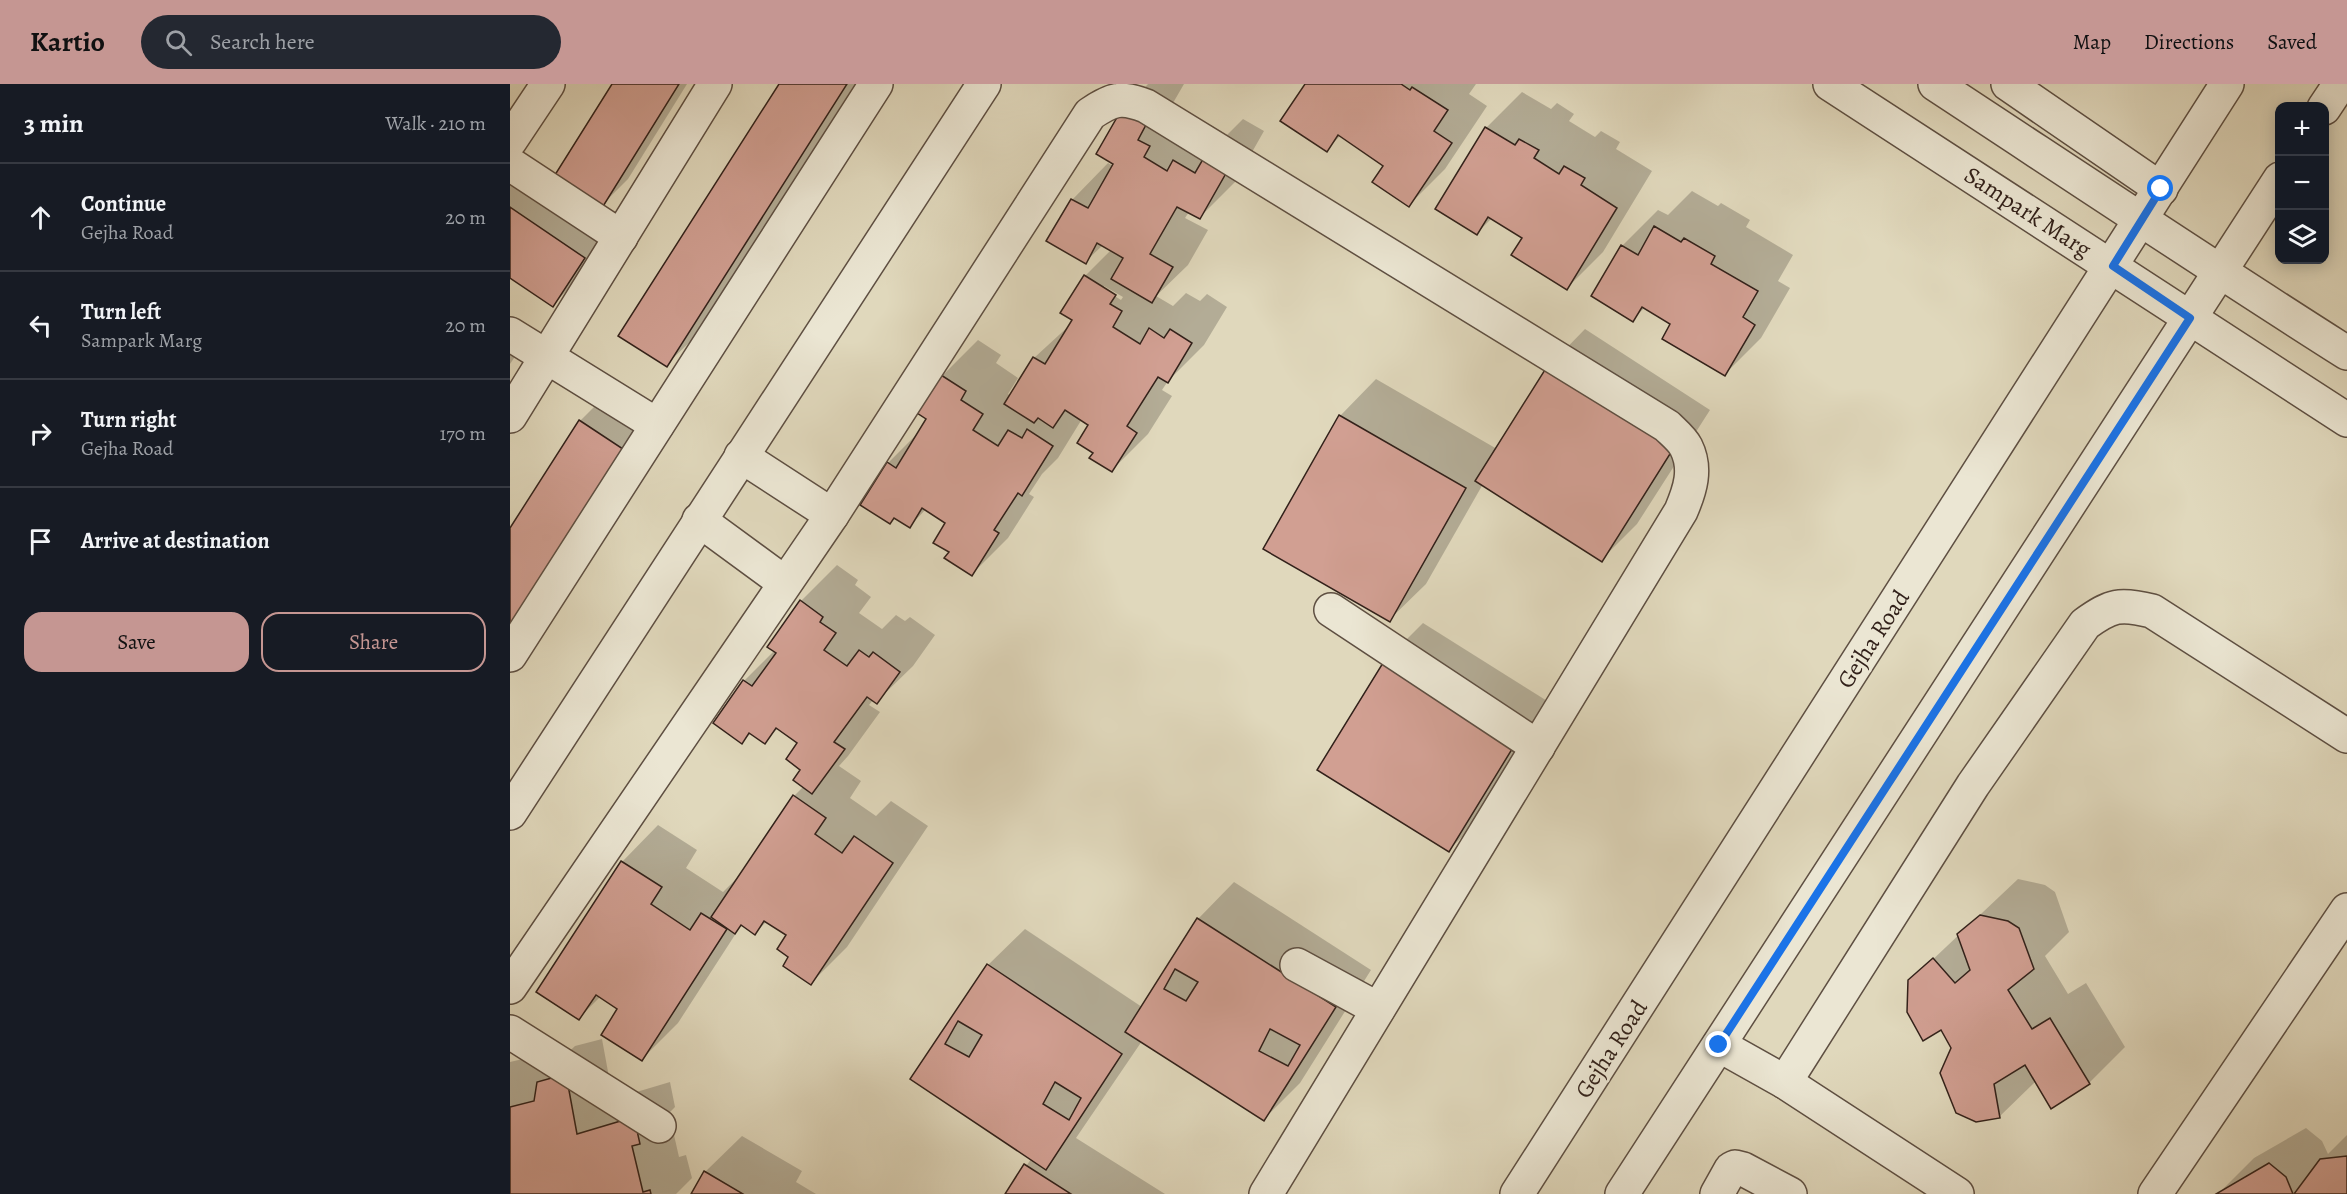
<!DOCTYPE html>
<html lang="en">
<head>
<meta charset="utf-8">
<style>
  :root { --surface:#171b24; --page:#242831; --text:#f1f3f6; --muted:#9ea1a6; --line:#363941; --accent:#c59692 }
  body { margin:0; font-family:Alegreya,serif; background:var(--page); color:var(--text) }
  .controls { position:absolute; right:18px; top:18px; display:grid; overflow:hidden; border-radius:12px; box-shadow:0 3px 15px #0003 }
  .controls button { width:54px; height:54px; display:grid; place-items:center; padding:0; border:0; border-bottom:2px solid var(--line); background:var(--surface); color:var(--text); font:30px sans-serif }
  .stop { position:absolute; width:18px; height:18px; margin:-14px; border:4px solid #1a73e8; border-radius:50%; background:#fff }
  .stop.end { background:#1a73e8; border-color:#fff; box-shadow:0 2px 6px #0008 }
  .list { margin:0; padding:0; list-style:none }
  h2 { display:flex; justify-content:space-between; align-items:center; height:78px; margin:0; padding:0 24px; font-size:26px }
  h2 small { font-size:20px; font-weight:400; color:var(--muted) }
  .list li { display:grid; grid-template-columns:39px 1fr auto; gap:18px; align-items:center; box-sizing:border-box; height:108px; padding:0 24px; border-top:2px solid var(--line) }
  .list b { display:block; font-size:22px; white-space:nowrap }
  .list p { margin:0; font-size:20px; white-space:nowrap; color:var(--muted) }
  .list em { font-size:20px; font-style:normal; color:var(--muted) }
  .actions { display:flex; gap:12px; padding:18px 24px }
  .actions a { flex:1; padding:14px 0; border:2px solid var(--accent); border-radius:18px; text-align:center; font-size:21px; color:var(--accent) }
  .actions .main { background:var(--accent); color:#111 }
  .icon { flex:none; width:33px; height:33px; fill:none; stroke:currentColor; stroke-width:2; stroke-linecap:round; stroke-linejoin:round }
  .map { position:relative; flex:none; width:1837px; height:1110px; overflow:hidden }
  header { display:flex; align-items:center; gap:36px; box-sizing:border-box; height:84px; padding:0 30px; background:var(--accent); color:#111 }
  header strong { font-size:28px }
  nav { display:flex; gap:33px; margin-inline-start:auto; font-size:21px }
  .search { width:420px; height:54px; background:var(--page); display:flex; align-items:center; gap:15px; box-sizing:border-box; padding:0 21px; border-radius:33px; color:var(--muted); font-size:22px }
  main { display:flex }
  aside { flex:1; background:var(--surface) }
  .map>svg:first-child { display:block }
  .shadow { fill:#0003; fill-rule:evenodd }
  .building { fill:#d19f92; stroke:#32211a; stroke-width:1.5; fill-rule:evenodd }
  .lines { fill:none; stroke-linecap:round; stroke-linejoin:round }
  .minor-casing { stroke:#5e4f42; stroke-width:36 }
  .minor { stroke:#ebe6d3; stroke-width:33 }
  .route { stroke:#1a73e8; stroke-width:8 }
  .labels { text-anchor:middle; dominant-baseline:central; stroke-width:5; stroke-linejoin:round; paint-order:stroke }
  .street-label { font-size:24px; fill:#32211a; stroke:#ebe6d3 }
</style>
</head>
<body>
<header>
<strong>Kartio</strong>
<div class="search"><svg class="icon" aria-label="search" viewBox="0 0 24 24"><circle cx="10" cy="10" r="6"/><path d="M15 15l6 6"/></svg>Search here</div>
<nav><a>Map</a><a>Directions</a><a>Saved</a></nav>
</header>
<main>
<aside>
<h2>3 min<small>Walk · 210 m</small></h2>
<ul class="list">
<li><svg class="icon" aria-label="ahead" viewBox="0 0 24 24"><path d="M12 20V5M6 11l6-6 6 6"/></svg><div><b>Continue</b><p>Gejha Road</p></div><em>20 m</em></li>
<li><svg class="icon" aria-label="left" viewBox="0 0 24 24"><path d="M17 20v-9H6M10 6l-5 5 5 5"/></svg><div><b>Turn left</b><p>Sampark Marg</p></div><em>20 m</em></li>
<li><svg class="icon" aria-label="right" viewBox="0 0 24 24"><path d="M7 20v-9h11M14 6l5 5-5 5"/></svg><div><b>Turn right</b><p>Gejha Road</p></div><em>170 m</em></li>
<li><svg class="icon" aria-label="arrive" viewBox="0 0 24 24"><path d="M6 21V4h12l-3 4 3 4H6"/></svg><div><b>Arrive at destination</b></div></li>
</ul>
<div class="actions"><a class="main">Save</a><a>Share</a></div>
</aside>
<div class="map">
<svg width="1837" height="1110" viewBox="0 0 1837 1110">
  <rect width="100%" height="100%" fill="#e0d8bc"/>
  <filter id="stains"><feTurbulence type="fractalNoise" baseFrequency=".00333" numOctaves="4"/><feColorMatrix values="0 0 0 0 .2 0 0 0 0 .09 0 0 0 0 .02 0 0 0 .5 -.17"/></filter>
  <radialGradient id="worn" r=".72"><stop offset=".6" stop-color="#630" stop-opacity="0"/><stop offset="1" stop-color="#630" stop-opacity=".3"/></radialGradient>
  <g class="shadow">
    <path d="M 103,0 L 177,0 L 118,95 L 91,122 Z"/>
    <path d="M 270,0 L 345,0 L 183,255 L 156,281 Z"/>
    <path d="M 638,0 L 674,0 L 663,19 L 675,26 L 669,36 L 692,50 L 701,41 L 717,51 L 733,35 L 754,47 L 725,98 L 689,134 L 679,128 L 675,134 L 698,146 L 678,181 L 646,212 L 663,222 L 676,209 L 690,217 L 697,210 L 717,223 L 694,261 L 658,297 L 652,306 L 662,312 L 638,350 L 602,386 L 585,368 L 580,341 L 572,335 L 548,374 L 532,390 L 519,410 L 524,413 L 498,454 L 462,490 L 441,467 L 437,438 L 416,425 L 400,442 L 385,433 L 380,438 L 378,379 L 411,346 L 418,335 L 432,292 L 468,256 L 491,271 L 486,279 L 508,294 L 498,310 L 501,312 L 524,274 L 562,239 L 575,192 L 601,166 L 593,161 L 575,178 L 562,116 L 598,79 L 603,82 L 615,24 ZM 594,202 L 613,213 L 611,216 L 594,205 Z"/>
    <path d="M 796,0 L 966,0 L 959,10 L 977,22 L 935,85 L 899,121 L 876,81 L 831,51 L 816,66 Z"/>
    <path d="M 1012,8 L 1041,25 L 1047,19 L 1064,30 L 1059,37 L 1085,53 L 1091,47 L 1110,58 L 1106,65 L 1142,87 L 1093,168 L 1057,204 L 1014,154 L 982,134 L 967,149 L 976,44 Z"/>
    <path d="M 0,89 L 95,153 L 63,200 L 43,221 L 0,192 Z"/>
    <path d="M 1182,107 L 1208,122 L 1211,119 L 1240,136 L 1236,143 L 1283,171 L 1268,197 L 1280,204 L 1251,254 L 1215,290 L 1162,239 L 1135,223 L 1123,236 L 1112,162 L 1148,126 L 1158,131 Z"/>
    <path d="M 0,239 L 19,252 L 0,280 Z"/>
    <path d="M 1075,245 L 1200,326 L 1127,440 L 1091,476 L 973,400 L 916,500 L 879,536 L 755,464 L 830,332 L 866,295 L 987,365 L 1039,282 Z"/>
    <path d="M 97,310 L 139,337 L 0,556 L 0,447 L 70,337 Z"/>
    <path d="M 327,481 L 348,496 L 345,501 L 361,513 L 349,529 L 372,545 L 386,531 L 395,537 L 400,533 L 425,551 L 403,582 L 366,618 L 363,616 L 359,621 L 370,628 L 338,672 L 329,682 L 351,697 L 340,714 L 366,732 L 381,717 L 418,742 L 337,863 L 301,899 L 280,873 L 278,851 L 257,837 L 245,849 L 232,840 L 168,939 L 132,975 L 110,925 L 91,912 L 69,934 L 28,908 L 112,778 L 148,741 L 187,766 L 176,784 L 213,808 L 228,793 L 284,712 L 294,702 L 289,659 L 268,644 L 255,658 L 241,649 L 232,658 L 205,639 L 234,597 L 265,566 L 259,562 L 291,517 Z"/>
    <path d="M 913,539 L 1042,620 L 975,730 L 939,766 L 877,575 Z"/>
    <path d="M 1508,795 L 1535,801 L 1545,808 L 1559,848 L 1535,872 L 1558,910 L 1576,899 L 1615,963 L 1579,999 L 1526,997 L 1489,1033 L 1400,897 Z"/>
    <path d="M 724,798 L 861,886 L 790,999 L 754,1035 L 632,957 L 566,1054 L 655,1110 L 497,1110 L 521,1075 L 403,995 L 478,881 L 515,845 L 632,923 L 688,835 Z"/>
    <path d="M 92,955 L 103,1015 L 160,998 L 165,1023 L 159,1029 L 169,1073 L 176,1071 L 182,1094 L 166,1110 L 0,1110 L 0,978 L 17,974 L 31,989 L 40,986 L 65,962 Z"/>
    <path d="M 1796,1044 L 1812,1057 L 1818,1070 L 1837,1051 L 1837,1110 L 1708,1110 L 1744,1074 Z"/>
    <path d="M 232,1052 L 292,1087 L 286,1098 L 306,1110 L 183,1110 L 195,1088 Z"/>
  </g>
  <g class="building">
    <path d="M 102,0 L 169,0 L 92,124 L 43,94 Z"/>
    <path d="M 269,0 L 337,0 L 157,283 L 108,252 Z"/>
    <path d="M 795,0 L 891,0 L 900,6 L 902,3 L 938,26 L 924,47 L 942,59 L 899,123 L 862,98 L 873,82 L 828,51 L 817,68 L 770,37 Z"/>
    <path d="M 613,23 L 638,37 L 628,56 L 640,62 L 634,73 L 657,87 L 663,76 L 685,89 L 696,70 L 719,84 L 690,135 L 667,123 L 640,170 L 663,183 L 642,219 L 601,195 L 613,174 L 587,159 L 576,180 L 536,157 L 561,115 L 578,124 L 603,80 L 586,70 Z"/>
    <path d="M 975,43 L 1005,61 L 1009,55 L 1029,66 L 1024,74 L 1049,90 L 1054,82 L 1075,94 L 1071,101 L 1107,124 L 1057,206 L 1001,171 L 1012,154 L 978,133 L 967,151 L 925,125 Z"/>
    <path d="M 0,123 L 75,174 L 43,223 L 0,194 Z"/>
    <path d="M 1144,142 L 1171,158 L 1174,154 L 1205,172 L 1201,180 L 1248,207 L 1233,233 L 1245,241 L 1215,292 L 1152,255 L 1160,240 L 1132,223 L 1123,238 L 1081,212 L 1111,161 L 1128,171 Z"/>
    <path d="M 574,191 L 606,211 L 600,220 L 612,227 L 603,243 L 630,260 L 639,244 L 654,254 L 660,245 L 682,259 L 658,299 L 648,293 L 617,342 L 627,349 L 602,388 L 579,374 L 583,369 L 567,359 L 578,341 L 555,326 L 543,344 L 528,334 L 524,339 L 494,320 L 523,273 L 535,280 L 562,236 L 550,229 Z"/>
    <path d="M 1038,281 L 1165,362 L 1092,478 L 965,397 Z"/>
    <path d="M 431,291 L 456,307 L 451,316 L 473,330 L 463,346 L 488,362 L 498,346 L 512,354 L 517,345 L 543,362 L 512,412 L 508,409 L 484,446 L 489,449 L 462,492 L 434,474 L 439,468 L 423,459 L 435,439 L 412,424 L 400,444 L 384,434 L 380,440 L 350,421 L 377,378 L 386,384 L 416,335 L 407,329 Z"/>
    <path d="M 829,331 L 956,404 L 880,538 L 753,465 Z"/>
    <path d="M 69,336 L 113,365 L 0,543 L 0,444 Z"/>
    <path d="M 290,516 L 313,533 L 310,538 L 326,549 L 314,566 L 337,582 L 349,566 L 359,573 L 363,568 L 390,588 L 367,620 L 357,613 L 324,658 L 335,665 L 302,710 L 283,696 L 290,686 L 276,675 L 287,659 L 266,644 L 255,660 L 239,649 L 232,660 L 203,639 L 233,596 L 242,602 L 266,569 L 257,563 Z"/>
    <path d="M 876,574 L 1007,657 L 939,768 L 807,686 Z"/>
    <path d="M 283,711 L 316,734 L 305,750 L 332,769 L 344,752 L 383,779 L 301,901 L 273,882 L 278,873 L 267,865 L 276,851 L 254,837 L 245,851 L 231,841 L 225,850 L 201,833 Z"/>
    <path d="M 111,777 L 152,803 L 141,820 L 180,846 L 191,829 L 217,845 L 132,977 L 91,951 L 107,925 L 86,911 L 69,936 L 26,908 Z"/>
    <path d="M 1470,831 L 1498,837 L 1509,844 L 1524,885 L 1498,906 L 1522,945 L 1540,934 L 1580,1000 L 1541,1025 L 1515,981 L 1484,1000 L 1490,1034 L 1466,1038 L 1446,1029 L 1430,989 L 1441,964 L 1431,946 L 1413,957 L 1397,928 L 1398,896 L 1423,874 L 1445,899 L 1460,886 L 1447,850 Z"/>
    <path d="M 687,834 L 826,923 L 754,1037 L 615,948 ZM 665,885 L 688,898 L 676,917 L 654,905 ZM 760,945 L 790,961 L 778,982 L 749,967 Z"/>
    <path d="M 477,880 L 612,970 L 536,1086 L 400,995 ZM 448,937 L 472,951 L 459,973 L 435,960 ZM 545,998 L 571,1014 L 559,1036 L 533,1020 Z"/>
    <path d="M 56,990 L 67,1050 L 124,1033 L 130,1060 L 122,1062 L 133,1108 L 140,1106 L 141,1110 L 0,1110 L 0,1023 L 24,1017 L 27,998 Z"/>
    <path d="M 1837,1072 L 1837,1110 L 1784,1110 L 1810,1075 Z"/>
    <path d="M 1759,1079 L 1776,1093 L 1783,1110 L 1706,1110 Z"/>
    <path d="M 514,1080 L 561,1110 L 495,1110 Z"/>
    <path d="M 194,1087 L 233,1110 L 181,1110 Z"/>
  </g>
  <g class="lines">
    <g class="minor-casing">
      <g id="minor">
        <path d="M 1320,0 L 1837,336"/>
        <path d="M 1425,0 C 1562,90 1698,181 1837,269"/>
        <path d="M 1498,0 L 1651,105"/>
        <path d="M 1814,24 L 1830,0"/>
        <path d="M 0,57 L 38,0"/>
        <path d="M 0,80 L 111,153"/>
        <path d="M 0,250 L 147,341"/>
        <path d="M 0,332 L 205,0"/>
        <path d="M 231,372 L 322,431"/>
        <path d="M 189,436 L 275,499"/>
        <path d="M 821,526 L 1028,663"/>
        <path d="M 0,571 L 366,0"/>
        <path d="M 0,729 L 474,0"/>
        <path d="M 787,881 L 868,925"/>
        <path d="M 0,903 L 322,431 L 580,30 C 602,15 611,12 636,22 L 1157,342 C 1163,348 1172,355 1176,363 C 1187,385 1180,406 1171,427 L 756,1110"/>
        <path d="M 0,948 L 149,1042"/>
        <path d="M 1209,961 L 1275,998 L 1447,1110"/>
        <path d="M 1275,998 L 1463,701 L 1575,540 C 1601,521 1610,519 1642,527 L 1837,652"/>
        <path d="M 1007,1110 L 1717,0"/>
        <path d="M 1112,1110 L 1770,95"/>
        <path d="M 1207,1110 L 1221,1085 L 1225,1083 L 1233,1085 L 1280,1110"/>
        <path d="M 1645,1110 L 1837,826"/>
      </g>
    </g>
    <use href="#minor" class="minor"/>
  </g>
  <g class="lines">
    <path class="route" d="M 1209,961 L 1680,234 L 1603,182 L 1651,105"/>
  </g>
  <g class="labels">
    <g class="street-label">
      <text transform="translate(1518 128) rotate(33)">Sampark Marg</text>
      <text transform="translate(1363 555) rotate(-57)">Gejha Road</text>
      <text transform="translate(1101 965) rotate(-57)">Gejha Road</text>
    </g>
  </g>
  <rect width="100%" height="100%" filter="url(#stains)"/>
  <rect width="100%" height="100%" fill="url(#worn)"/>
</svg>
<div class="controls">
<button>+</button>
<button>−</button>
<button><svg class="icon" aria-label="layers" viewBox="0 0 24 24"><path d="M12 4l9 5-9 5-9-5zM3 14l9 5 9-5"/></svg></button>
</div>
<div class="stop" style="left:1651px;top:105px"></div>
<div class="stop end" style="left:1209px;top:961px"></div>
</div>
</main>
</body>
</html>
